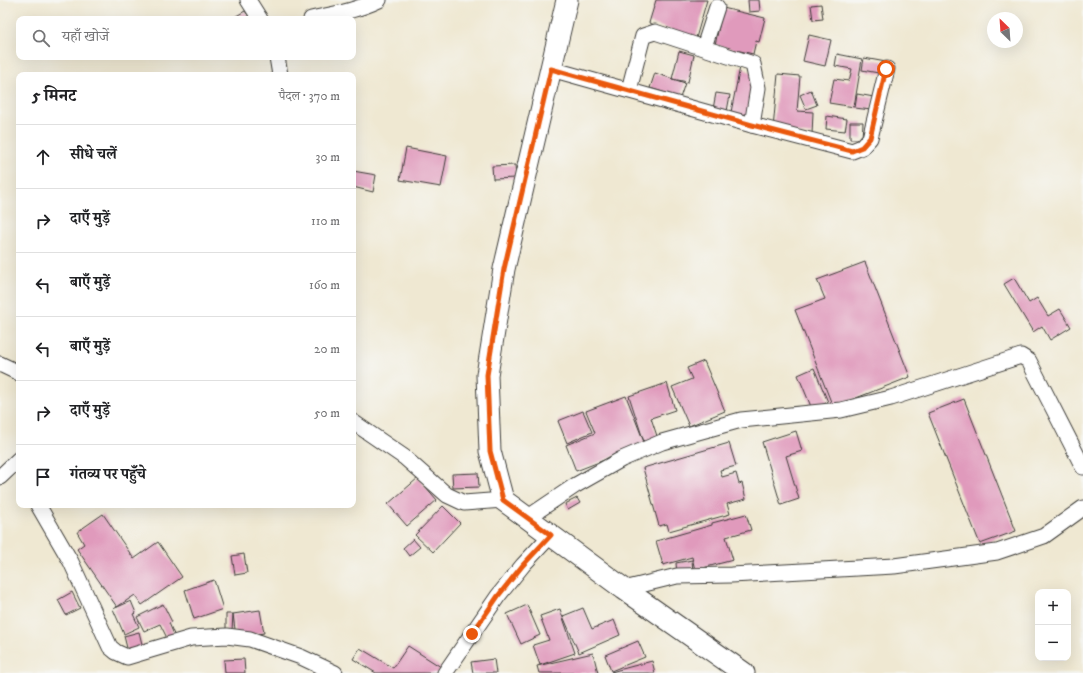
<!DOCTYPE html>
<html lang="hi">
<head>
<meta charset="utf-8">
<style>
  :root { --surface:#fff; --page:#f6f6f6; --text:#202124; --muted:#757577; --line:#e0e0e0 }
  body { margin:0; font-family:"IM FELL DW Pica","Noto Serif Devanagari",serif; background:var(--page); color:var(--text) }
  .controls { position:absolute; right:12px; bottom:12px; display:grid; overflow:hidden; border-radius:8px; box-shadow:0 4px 16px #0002 }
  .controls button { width:36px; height:36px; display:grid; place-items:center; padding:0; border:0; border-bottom:1px solid var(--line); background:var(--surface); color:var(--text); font:20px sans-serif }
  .compass { position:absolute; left:987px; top:12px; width:36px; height:36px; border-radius:50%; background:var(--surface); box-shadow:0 4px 16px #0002; rotate:335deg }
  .stop { position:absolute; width:12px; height:12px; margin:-9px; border:3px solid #ea580c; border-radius:50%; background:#fff }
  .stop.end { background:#ea580c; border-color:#fff; box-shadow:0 1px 4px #0008 }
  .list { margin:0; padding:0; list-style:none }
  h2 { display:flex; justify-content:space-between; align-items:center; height:52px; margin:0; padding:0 16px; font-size:17px }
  h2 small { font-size:13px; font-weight:400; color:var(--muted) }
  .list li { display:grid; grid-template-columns:26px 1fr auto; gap:12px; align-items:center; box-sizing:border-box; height:64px; padding:0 16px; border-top:1px solid var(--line) }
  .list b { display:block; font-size:15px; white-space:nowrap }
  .list em { font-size:13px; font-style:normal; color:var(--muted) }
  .icon { flex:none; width:22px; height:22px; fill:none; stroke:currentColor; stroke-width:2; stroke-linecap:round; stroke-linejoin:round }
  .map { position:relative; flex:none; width:1083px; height:673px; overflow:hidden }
  .search { position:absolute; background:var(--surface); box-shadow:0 4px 16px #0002; left:16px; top:16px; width:340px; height:44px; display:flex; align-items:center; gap:10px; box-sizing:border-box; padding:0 14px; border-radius:8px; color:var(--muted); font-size:15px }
  .panel { position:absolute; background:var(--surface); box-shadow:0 4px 16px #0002; left:16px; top:72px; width:340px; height:436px; border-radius:8px }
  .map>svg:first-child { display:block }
  .building { fill:#e09abc }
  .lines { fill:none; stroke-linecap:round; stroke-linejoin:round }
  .street-casing { stroke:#3c3b37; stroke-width:17 }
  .secondary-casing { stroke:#3c3b37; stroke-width:23 }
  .street { stroke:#fff; stroke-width:15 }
  .secondary { stroke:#fff; stroke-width:21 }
  .route { stroke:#ea580c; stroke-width:5 }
</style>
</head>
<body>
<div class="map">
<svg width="1083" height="673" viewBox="0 0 1083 673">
  <rect width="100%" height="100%" fill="#f6f6f2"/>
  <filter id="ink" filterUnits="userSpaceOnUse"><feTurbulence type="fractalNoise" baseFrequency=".025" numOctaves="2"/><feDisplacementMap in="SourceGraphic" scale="8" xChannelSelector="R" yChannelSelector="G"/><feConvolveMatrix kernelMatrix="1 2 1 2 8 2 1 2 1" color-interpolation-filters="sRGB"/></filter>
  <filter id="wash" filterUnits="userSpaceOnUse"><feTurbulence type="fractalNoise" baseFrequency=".012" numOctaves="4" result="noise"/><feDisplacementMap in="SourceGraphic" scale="16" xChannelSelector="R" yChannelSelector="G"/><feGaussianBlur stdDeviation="0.9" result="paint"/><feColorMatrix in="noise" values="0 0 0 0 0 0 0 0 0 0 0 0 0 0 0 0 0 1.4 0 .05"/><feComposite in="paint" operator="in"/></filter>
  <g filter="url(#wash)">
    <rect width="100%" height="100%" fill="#efe8d2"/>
    <g id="blocks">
      <g class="building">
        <path d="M 656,0 L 707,0 L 696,38 L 649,23 Z"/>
        <path d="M 748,0 L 759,0 L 760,11 L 749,12 Z"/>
        <path d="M 821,4 L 823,19 L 813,20 L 811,5 Z"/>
        <path d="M 723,8 L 765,18 L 759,42 L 756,41 L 753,54 L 715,45 Z"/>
        <path d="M 245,11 L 250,18 L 231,19 Z"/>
        <path d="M 809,35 L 831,40 L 825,66 L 803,61 Z"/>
        <path d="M 679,51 L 694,55 L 688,82 L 672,79 Z"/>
        <path d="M 837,54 L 862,59 L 854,107 L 829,103 L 834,79 L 849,81 L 852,69 L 835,66 Z"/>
        <path d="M 864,58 L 886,62 L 884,74 L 862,70 Z"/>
        <path d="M 740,67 L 753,73 L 748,121 L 730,117 Z"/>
        <path d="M 655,73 L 685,83 L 679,101 L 669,94 L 650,88 Z"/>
        <path d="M 778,74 L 800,76 L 797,111 L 813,112 L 812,135 L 773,129 Z"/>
        <path d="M 811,90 L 817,105 L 806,109 L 800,95 Z"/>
        <path d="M 716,93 L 730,95 L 727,111 L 713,109 Z"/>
        <path d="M 857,94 L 874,97 L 871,110 L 855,108 Z"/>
        <path d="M 827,116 L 847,119 L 845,131 L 826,129 Z"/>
        <path d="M 850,122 L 863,122 L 862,139 L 850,139 Z"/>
        <path d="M 406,148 L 447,156 L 441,187 L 400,180 Z"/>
        <path d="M 515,165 L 516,178 L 493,179 L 492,166 Z"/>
        <path d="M 353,171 L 376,175 L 373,192 L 353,187 Z"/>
        <path d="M 865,262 L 910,377 L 833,407 L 795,310 L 825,299 L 817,280 Z"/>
        <path d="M 1014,278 L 1029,303 L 1037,298 L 1048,316 L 1060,309 L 1071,327 L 1050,340 L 1042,326 L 1033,332 L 1004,284 Z"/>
        <path d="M 704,361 L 725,411 L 689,426 L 672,387 L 692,379 L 687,368 Z"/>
        <path d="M 814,368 L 828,402 L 812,409 L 798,375 Z"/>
        <path d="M 667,383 L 675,410 L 651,418 L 658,439 L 576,471 L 566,445 L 595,433 L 586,411 L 626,396 L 644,442 L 629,396 Z"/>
        <path d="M 964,399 L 1016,531 L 980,544 L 928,413 Z"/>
        <path d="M 583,411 L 592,432 L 567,443 L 558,421 Z"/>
        <path d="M 796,431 L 802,451 L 786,456 L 799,499 L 781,505 L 762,442 Z"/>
        <path d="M 729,443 L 736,466 L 720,470 L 722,477 L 736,473 L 739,484 L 742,483 L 746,499 L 727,504 L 730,514 L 669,531 L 667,524 L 659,526 L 643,468 Z"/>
        <path d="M 478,473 L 479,487 L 453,488 L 452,474 Z"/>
        <path d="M 418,478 L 437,500 L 407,526 L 388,504 Z"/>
        <path d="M 577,498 L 580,503 L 568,510 L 565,504 Z"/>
        <path d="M 443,506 L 460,523 L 433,552 L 415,535 Z"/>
        <path d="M 103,514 L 134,559 L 158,542 L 182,577 L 142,605 L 135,595 L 117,607 L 77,549 L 84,544 L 77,532 Z"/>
        <path d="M 746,514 L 751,530 L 726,537 L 733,560 L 695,570 L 692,557 L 663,565 L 656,541 L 712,525 L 712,523 Z"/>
        <path d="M 413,539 L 420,547 L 409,556 L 403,548 Z"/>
        <path d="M 244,554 L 247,573 L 235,575 L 232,556 Z"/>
        <path d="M 692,560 L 693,572 L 677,574 L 676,563 Z"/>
        <path d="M 214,580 L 223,609 L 194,619 L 185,590 Z"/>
        <path d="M 72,592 L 80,608 L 66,615 L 58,600 Z"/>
        <path d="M 131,601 L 136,613 L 133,614 L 139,627 L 124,634 L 113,609 Z"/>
        <path d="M 163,604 L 172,622 L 169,623 L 175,637 L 168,640 L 160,624 L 144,631 L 137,617 Z"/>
        <path d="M 527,605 L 540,635 L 521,644 L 507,614 Z"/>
        <path d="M 583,608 L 592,629 L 614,620 L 620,635 L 579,653 L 563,616 Z"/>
        <path d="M 560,609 L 575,653 L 540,665 L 533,645 L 549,640 L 540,616 Z"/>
        <path d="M 260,610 L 264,633 L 236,637 L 233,614 Z"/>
        <path d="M 226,614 L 233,614 L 232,631 L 226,631 Z"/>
        <path d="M 139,632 L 143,648 L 128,652 L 124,636 Z"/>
        <path d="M 638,641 L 645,657 L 611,671 L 605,655 Z"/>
        <path d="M 408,646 L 441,667 L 438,673 L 376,673 L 353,659 L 360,648 L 393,668 Z"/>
        <path d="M 593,653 L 598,673 L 539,673 L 537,666 Z"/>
        <path d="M 244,659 L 245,673 L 225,673 L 224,660 Z"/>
        <path d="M 494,659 L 496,673 L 473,673 L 471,662 Z"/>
        <path d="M 652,661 L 655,673 L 612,673 L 611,672 Z"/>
      </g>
    </g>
  </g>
  <g filter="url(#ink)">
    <use href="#blocks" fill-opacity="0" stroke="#3c3b37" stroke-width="1"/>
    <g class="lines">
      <g class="street-casing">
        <g id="street">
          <path d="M 248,0 L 260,19"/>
          <path d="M 311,19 C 335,14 358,10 379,0"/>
          <path d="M 704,47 L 717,7"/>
          <path d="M 277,57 L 280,75"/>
          <path d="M 551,69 L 752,125 L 852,151 L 862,147 L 870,138 L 887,69"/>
          <path d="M 629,90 L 643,36 L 655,32 L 753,64 L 758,88 L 752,125"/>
          <path d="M 0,364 L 19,373"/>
          <path d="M 353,422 L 404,457 L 447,495 L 464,503 L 503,500"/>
          <path d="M 0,477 L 19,459"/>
          <path d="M 38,505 L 71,562 L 110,647 L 116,652 L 127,657 L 191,638 L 227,636 L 250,639 L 301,657 L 335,673"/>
          <path d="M 527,518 L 576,485 L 622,459 L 662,442 L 741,420 L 841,410 L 891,398 L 1021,356 L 1029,361 L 1083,467"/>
          <path d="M 624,589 L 677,576 L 731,575 L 894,566 L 997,552 L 1044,536 L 1083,508"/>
          <path d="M 445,673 L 498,596 L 523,565 L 551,535"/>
        </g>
      </g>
      <g class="secondary-casing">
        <path id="secondary" d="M 567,0 L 504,269 L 487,375 L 490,451 L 503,500 L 624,589 L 744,673"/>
      </g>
      <use href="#street" class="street"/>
      <use href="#secondary" class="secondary"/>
    </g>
  </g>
  <g class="lines" filter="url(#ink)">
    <path class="route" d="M 472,634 L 498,596 L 523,565 L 551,535 L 503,500 L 490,451 L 487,375 L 504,269 L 551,69 L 752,125 L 852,151 L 862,147 L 870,138 L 886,69"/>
  </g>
</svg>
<div class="controls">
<button>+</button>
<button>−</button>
</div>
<svg class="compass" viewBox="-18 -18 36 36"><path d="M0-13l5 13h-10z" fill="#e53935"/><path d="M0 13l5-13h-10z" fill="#757577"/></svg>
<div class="stop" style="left:886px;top:69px"></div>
<div class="stop end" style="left:472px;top:634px"></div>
<div class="search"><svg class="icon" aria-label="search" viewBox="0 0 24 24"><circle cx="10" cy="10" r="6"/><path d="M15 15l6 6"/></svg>यहाँ खोजें</div>
<section class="panel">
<h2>5 मिनट<small>पैदल · 370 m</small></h2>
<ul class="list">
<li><svg class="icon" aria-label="ahead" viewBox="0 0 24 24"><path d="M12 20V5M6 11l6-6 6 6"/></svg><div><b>सीधे चलें</b></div><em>30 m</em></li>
<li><svg class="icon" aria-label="right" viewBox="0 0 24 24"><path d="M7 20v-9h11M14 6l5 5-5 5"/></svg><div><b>दाएँ मुड़ें</b></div><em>110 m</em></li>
<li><svg class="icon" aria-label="left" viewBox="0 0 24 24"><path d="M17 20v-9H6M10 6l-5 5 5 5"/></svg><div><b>बाएँ मुड़ें</b></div><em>160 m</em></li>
<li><svg class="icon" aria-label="left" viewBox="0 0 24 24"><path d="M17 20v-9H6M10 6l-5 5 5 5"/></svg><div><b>बाएँ मुड़ें</b></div><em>20 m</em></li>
<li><svg class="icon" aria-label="right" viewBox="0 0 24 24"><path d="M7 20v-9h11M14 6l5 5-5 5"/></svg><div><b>दाएँ मुड़ें</b></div><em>50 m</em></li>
<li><svg class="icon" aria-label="arrive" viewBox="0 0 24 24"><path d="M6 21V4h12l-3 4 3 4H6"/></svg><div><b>गंतव्य पर पहुँचे</b></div></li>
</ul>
</section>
</div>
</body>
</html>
